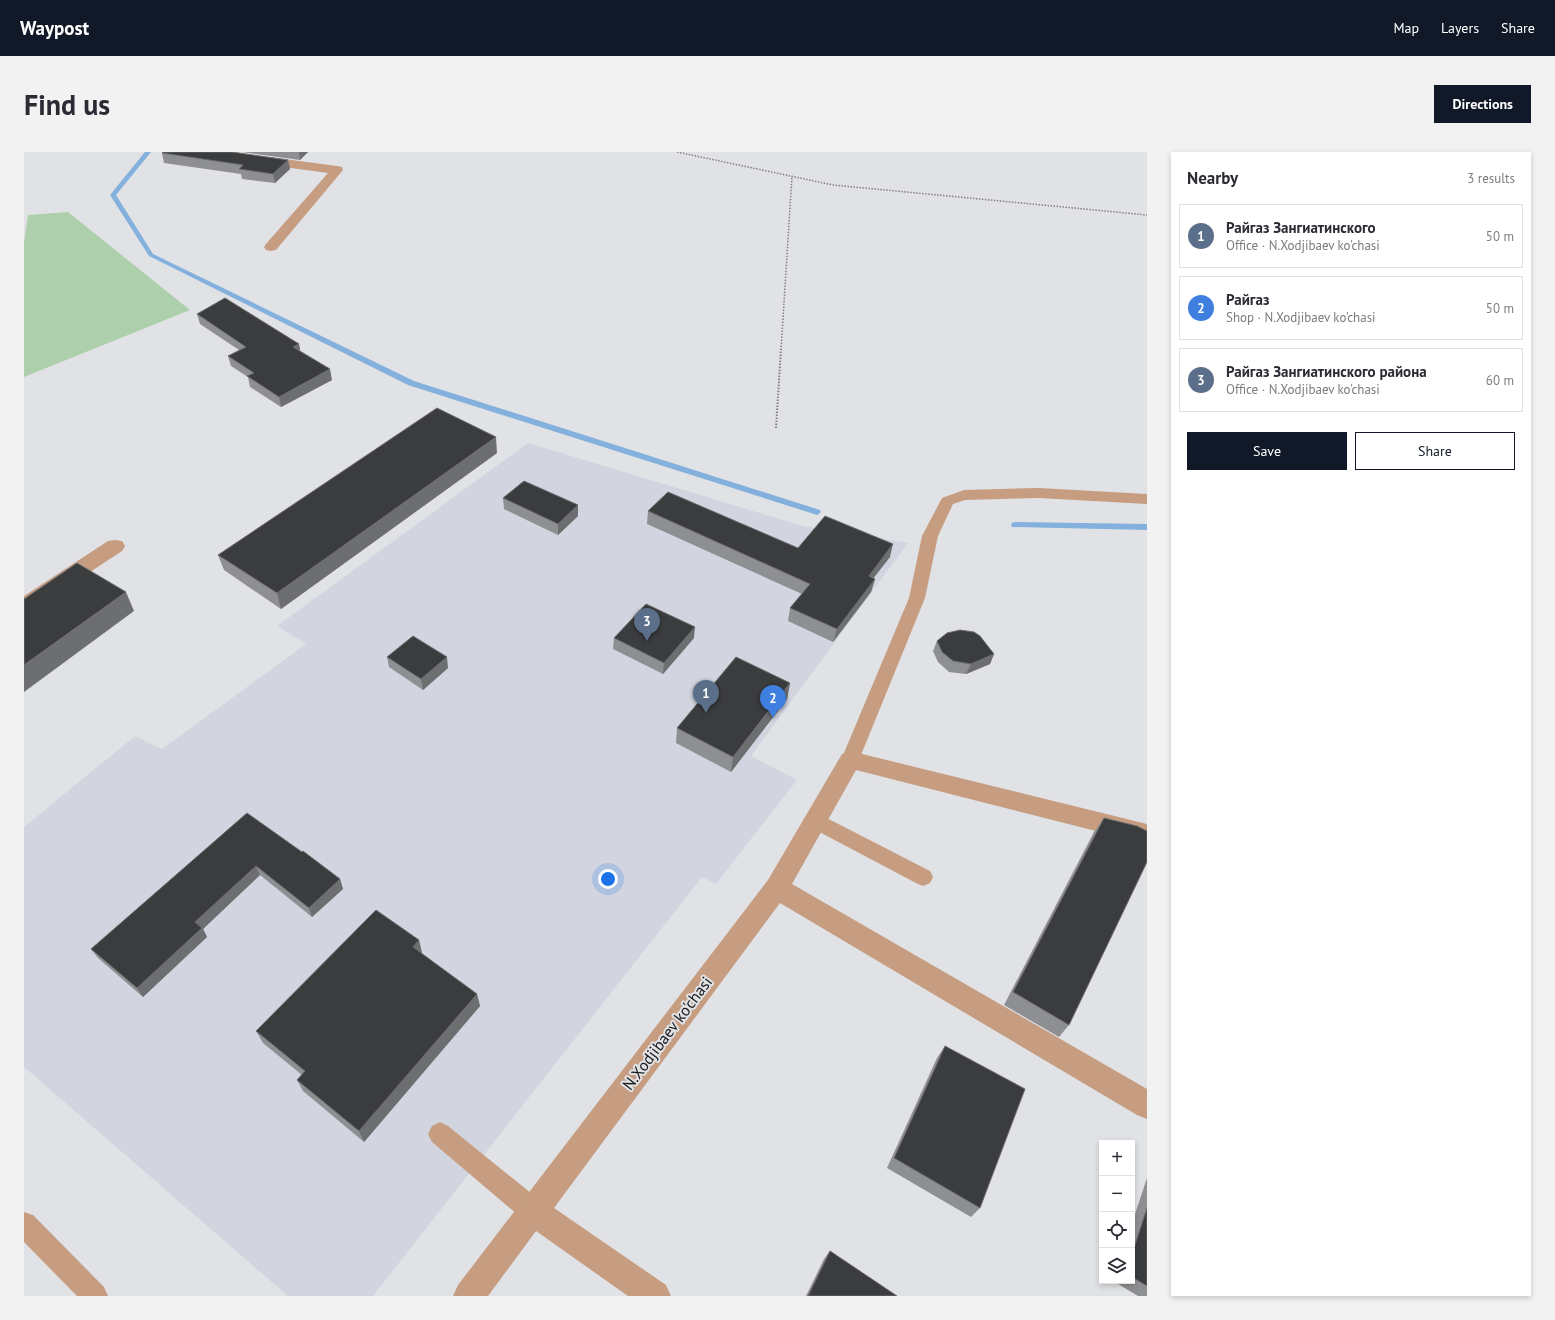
<!DOCTYPE html>
<html lang="en">
<head>
<meta charset="utf-8">
<style>
  :root { --surface:#fff; --page:#f2f2f3; --text:#2b2b33; --muted:#7c7c81; --line:#e1e1e2; --accent:#111827 }
  body { margin:0; font-family:"PT Sans",sans-serif; background:var(--page); color:var(--text) }
  .controls { position:absolute; right:12px; bottom:12px; display:grid; overflow:hidden; border-radius:0px; box-shadow:0 2px 6px #0003 }
  .controls button { width:36px; height:36px; display:grid; place-items:center; padding:0; border:0; border-bottom:1px solid var(--line); background:var(--surface); color:var(--text); font:20px sans-serif }
  .you { position:absolute; left:584px; top:727px; width:14px; height:14px; margin:-10px; border:3px solid #fff; border-radius:50%; background:#1a73e8; box-shadow:0 0 0 6px #1a73e833 }
  .badge { display:grid; place-items:center; width:26px; height:26px; border-radius:50%; background:var(--accent); color:#fff; font-size:13px; font-weight:700 }
  .pin { position:absolute; translate:-50% -33px; filter:drop-shadow(0 1px 2px #0008) }
  .pin::after { content:''; position:absolute; top:21px; width:14px; height:12px; background:inherit; clip-path:polygon(0 0,100% 0,50% 100%) }
  .list { margin:0; padding:0; list-style:none }
  h2 { display:flex; justify-content:space-between; align-items:center; height:52px; margin:0; padding:0 16px; font-size:17px }
  h2 small { font-size:13px; font-weight:400; color:var(--muted) }
  .list li { display:grid; grid-template-columns:26px 1fr auto; gap:12px; align-items:center; box-sizing:border-box; height:64px; margin:0 8px 8px; padding:0 8px; border:1px solid var(--line); border-radius:0px }
  .list b { display:block; font-size:15px; white-space:nowrap }
  .list p { margin:0; font-size:13px; white-space:nowrap; color:var(--muted) }
  .list em { font-size:13px; font-style:normal; color:var(--muted) }
  .actions { display:flex; gap:8px; padding:12px 16px }
  .actions a { flex:1; padding:9px 0; border:1px solid var(--accent); border-radius:0px; text-align:center; font-size:14px; color:var(--accent) }
  .actions .main { background:var(--accent); color:#fff }
  .icon { flex:none; width:22px; height:22px; fill:none; stroke:currentColor; stroke-width:2; stroke-linecap:round; stroke-linejoin:round }
  .map { position:relative; flex:none; width:1123px; height:1144px; overflow:hidden; border-radius:0px }
  header { display:flex; align-items:center; gap:24px; box-sizing:border-box; height:56px; padding:0 20px; background:var(--accent); color:#fff }
  header strong { font-size:19px }
  nav { display:flex; gap:22px; margin-inline-start:auto; font-size:14px }
  .intro { display:flex; align-items:center; justify-content:space-between; box-sizing:border-box; height:96px; padding:0 24px }
  h1 { margin:0; font-size:28px }
  .button { padding:10px 18px; border-radius:0px; background:var(--accent); color:#fff; font-size:14px; font-weight:700 }
  main { display:flex; gap:24px; padding:0 24px }
  aside { flex:1; background:var(--surface); border-radius:0px; box-shadow:0 2px 6px #0003 }
  .map>svg:first-child { display:block }
  .built { fill:#d2d5df }
  .green { fill:#aecfac }
  .lines { fill:none; stroke-linecap:round; stroke-linejoin:round }
  .stream { fill:#83b0dc; fill-rule:evenodd }
  .path-far1 { stroke:#808183; stroke-width:1.5; stroke-dasharray:1.5 1.5; stroke-linecap:butt }
  .path { stroke:#808183; stroke-width:2; stroke-dasharray:1.5 1.5; stroke-linecap:butt }
  .lane { fill:#c69d81; fill-rule:evenodd }
  .street { fill:#c69d81; fill-rule:evenodd }
  .wall { fill:#8e8f92 }
  .shaded-wall { fill:#6d6e70 }
  .building { fill:#3b3c3e; stroke:#6d6e70 }
  .labels { text-anchor:middle; dominant-baseline:central; stroke-width:4; stroke-linejoin:round; paint-order:stroke }
  .near-street-label { font-size:16px; fill:#18191a; stroke:#e1e2e5 }
</style>
</head>
<body>
<header>
<strong>Waypost</strong>
<nav><a>Map</a><a>Layers</a><a>Share</a></nav>
</header>
<div class="intro"><h1>Find us</h1><a class="button">Directions</a></div>
<main>
<div class="map">
<svg width="1123" height="1144" viewBox="0 0 1123 1144">
  <rect width="100%" height="100%" fill="#e1e2e5"/>
  <path class="built" d="M 504,291 L 779,374 L 884,391 L 727,604 L 773,628 L 692,732 L 678,725 L 349,1144 L 264,1144 L 0,915 L 0,675 L 111,584 L 138,597 L 282,492 L 253,474 Z"/>
  <path class="green" d="M 44,60 L 166,158 L 0,225 L 0,90 L 4,63 Z"/>
  <g class="lines">
    <g class="stream">
      <path d="M 121,0 L 127,0 L 92,43 L 129,102 L 390,229 L 796,358 L 797,360 L 793,363 L 790,362 L 384,233 L 125,104 L 86,43 Z"/>
      <path d="M 991,370 L 1123,372 L 1123,378 L 988,375 L 987,373 L 988,371 Z"/>
    </g>
    <g class="path-far1">
      <path d="M 653,0 L 809,33 L 1123,63"/>
      <path d="M 757,198 L 768,24"/>
    </g>
    <path class="path" d="M 752,276 L 757,197"/>
    <g class="lane">
      <path d="M 1015,336 L 1123,342 L 1123,352 L 1015,346 L 941,348 L 929,352 L 914,384 L 901,446 L 835,608 L 833,613 L 826,615 L 819,613 L 817,608 L 885,446 L 898,384 L 918,346 L 940,338 Z"/>
      <path d="M 791,660 L 906,719 L 909,725 L 906,731 L 899,734 L 892,731 L 784,674 L 781,668 L 784,662 Z"/>
      <path d="M 416,970 L 424,974 L 518,1050 L 521,1059 L 518,1068 L 509,1071 L 500,1068 L 408,990 L 404,982 L 408,974 Z"/>
      <path d="M 0,1060 L 9,1063 L 80,1135 L 84,1144 L 53,1144 L 0,1090 Z"/>
    </g>
    <g class="street">
      <path d="M 173,0 L 207,0 L 313,14 L 318,15 L 319,18 L 252,98 L 247,99 L 242,98 L 240,95 L 242,92 L 304,21 L 179,4 L 175,3 Z"/>
      <path d="M 91,388 L 98,389 L 101,394 L 98,399 L 7,459 L 0,461 L 0,444 L 84,389 Z"/>
      <path d="M 826,599 L 1123,672 L 1123,692 L 832,618 L 768,732 L 1123,937 L 1123,967 L 1113,963 L 756,751 L 530,1056 L 642,1133 L 647,1144 L 604,1144 L 512,1079 L 464,1144 L 429,1144 L 434,1133 L 744,728 L 818,602 Z"/>
    </g>
  </g>
  <g class="wall">
    <path d="M 218,0 L 284,0 L 276,8 Z"/>
    <path d="M 138,1 L 264,8 L 266,17 L 251,31 L 218,27 L 217,22 L 140,11 Z"/>
    <path d="M 173,162 L 275,192 L 276,200 L 308,228 L 257,255 L 226,235 L 224,225 L 207,214 L 204,204 L 215,198 L 176,172 Z"/>
    <path d="M 473,301 L 257,457 L 200,418 L 194,403 Z"/>
    <path d="M 479,346 L 554,364 L 534,383 L 480,357 Z"/>
    <path d="M 624,359 L 774,396 L 866,405 L 849,426 L 851,427 L 847,440 L 809,490 L 764,469 L 766,456 L 778,442 L 623,372 Z"/>
    <path d="M 590,486 L 670,486 L 639,522 L 589,497 Z"/>
    <path d="M 913,489 L 970,502 L 966,512 L 942,522 L 925,520 L 914,510 L 909,499 Z"/>
    <path d="M 363,505 L 424,516 L 399,538 L 365,515 Z"/>
    <path d="M 766,531 L 763,547 L 707,620 L 652,591 L 653,576 Z"/>
    <path d="M 223,661 L 316,727 L 319,737 L 288,765 L 236,723 L 179,777 L 183,785 L 119,845 L 74,806 L 67,797 Z"/>
    <path d="M 1080,666 L 1045,873 L 1035,885 L 980,853 L 1070,680 Z"/>
    <path d="M 395,788 L 398,802 L 453,842 L 456,854 L 340,990 L 279,939 L 273,928 L 278,923 L 239,891 L 232,879 Z"/>
    <path d="M 921,894 L 956,1056 L 947,1065 L 863,1016 L 913,906 Z"/>
    <path d="M 1123,1026 L 1123,1144 L 1114,1144 L 1089,1129 L 1108,1129 L 1108,1071 Z"/>
    <path d="M 806,1099 L 873,1144 L 782,1144 L 800,1107 Z"/>
  </g>
  <g class="shaded-wall">
    <path d="M 275,0 L 284,0 L 276,8 Z"/>
    <path d="M 264,8 L 266,17 L 251,31 L 249,22 Z"/>
    <path d="M 275,192 L 277,203 L 269,195 Z"/>
    <path d="M 306,217 L 308,228 L 257,255 L 255,245 Z"/>
    <path d="M 472,285 L 473,301 L 257,457 L 253,441 Z"/>
    <path d="M 554,353 L 554,364 L 534,383 L 534,372 Z"/>
    <path d="M 869,392 L 866,405 L 841,437 L 845,424 Z"/>
    <path d="M 851,427 L 847,440 L 809,490 L 813,477 Z"/>
    <path d="M 102,440 L 110,459 L 0,540 L 0,513 Z"/>
    <path d="M 671,475 L 670,486 L 639,522 L 640,511 Z"/>
    <path d="M 970,502 L 966,512 L 942,522 L 947,512 Z"/>
    <path d="M 423,505 L 424,516 L 399,538 L 397,527 Z"/>
    <path d="M 766,531 L 763,547 L 707,620 L 709,605 Z"/>
    <path d="M 232,714 L 236,723 L 179,777 L 183,785 L 119,845 L 113,836 L 171,770 Z"/>
    <path d="M 316,727 L 319,737 L 288,765 L 285,756 Z"/>
    <path d="M 395,788 L 398,801 L 392,808 L 389,795 Z"/>
    <path d="M 453,842 L 456,854 L 340,990 L 335,979 Z"/>
  </g>
  <g class="building">
    <path d="M 140,0 L 208,0 L 264,8 L 249,22 L 215,17 L 219,13 L 138,1 Z"/>
    <path d="M 201,146 L 275,192 L 269,195 L 306,217 L 255,245 L 223,224 L 230,221 L 204,204 L 222,195 L 173,162 Z"/>
    <path d="M 413,256 L 472,285 L 253,441 L 194,403 Z"/>
    <path d="M 500,329 L 554,353 L 534,372 L 479,346 Z"/>
    <path d="M 644,340 L 774,396 L 801,364 L 869,392 L 845,424 L 851,427 L 813,477 L 766,456 L 786,432 L 624,359 Z"/>
    <path d="M 53,411 L 102,440 L 0,513 L 0,447 Z"/>
    <path d="M 622,452 L 671,475 L 640,511 L 590,486 Z"/>
    <path d="M 936,478 L 950,480 L 956,484 L 970,502 L 947,512 L 929,509 L 918,500 L 913,489 L 923,481 Z"/>
    <path d="M 389,484 L 423,505 L 397,527 L 363,505 Z"/>
    <path d="M 712,505 L 766,531 L 709,605 L 653,576 Z"/>
    <path d="M 223,661 L 278,700 L 279,699 L 316,727 L 285,756 L 232,714 L 171,770 L 178,776 L 113,836 L 67,797 Z"/>
    <path d="M 1080,666 L 1113,674 L 1123,679 L 1123,710 L 1045,873 L 989,840 Z"/>
    <path d="M 352,758 L 395,788 L 389,795 L 453,842 L 335,979 L 273,928 L 281,919 L 232,879 Z"/>
    <path d="M 921,894 L 1001,937 L 956,1056 L 870,1006 Z"/>
    <path d="M 1123,1056 L 1123,1134 L 1108,1125 L 1108,1102 Z"/>
    <path d="M 806,1099 L 873,1144 L 784,1144 Z"/>
  </g>
  <g class="labels">
    <g class="near-street-label">
      <text transform="translate(643 881) rotate(-53)">N.Xodjibaev ko'chasi</text>
    </g>
  </g>
</svg>
<div class="controls">
<button>+</button>
<button>−</button>
<button><svg class="icon" aria-label="locate" viewBox="0 0 24 24"><circle cx="12" cy="12" r="6"/><path d="M12 2v4M12 18v4M2 12h4M18 12h4"/></svg></button>
<button><svg class="icon" aria-label="layers" viewBox="0 0 24 24"><path d="M12 4l9 5-9 5-9-5zM3 14l9 5 9-5"/></svg></button>
</div>
<div class="you"></div>
<div class="pin badge" style="left:682px;top:561px;background:#5c6f8a">1</div>
<div class="pin badge" style="left:749px;top:566px;background:#3f7fe0">2</div>
<div class="pin badge" style="left:623px;top:489px;background:#5c6f8a">3</div>
</div>
<aside>
<h2>Nearby<small>3 results</small></h2>
<ul class="list">
<li><span class="badge" style="background:#5c6f8a">1</span><div><b>Райгаз Зангиатинского</b><p>Office · N.Xodjibaev ko'chasi</p></div><em>50 m</em></li>
<li><span class="badge" style="background:#3f7fe0">2</span><div><b>Райгаз</b><p>Shop · N.Xodjibaev ko'chasi</p></div><em>50 m</em></li>
<li><span class="badge" style="background:#5c6f8a">3</span><div><b>Райгаз Зангиатинского района</b><p>Office · N.Xodjibaev ko'chasi</p></div><em>60 m</em></li>
</ul>
<div class="actions"><a class="main">Save</a><a>Share</a></div>
</aside>
</main>
</body>
</html>
